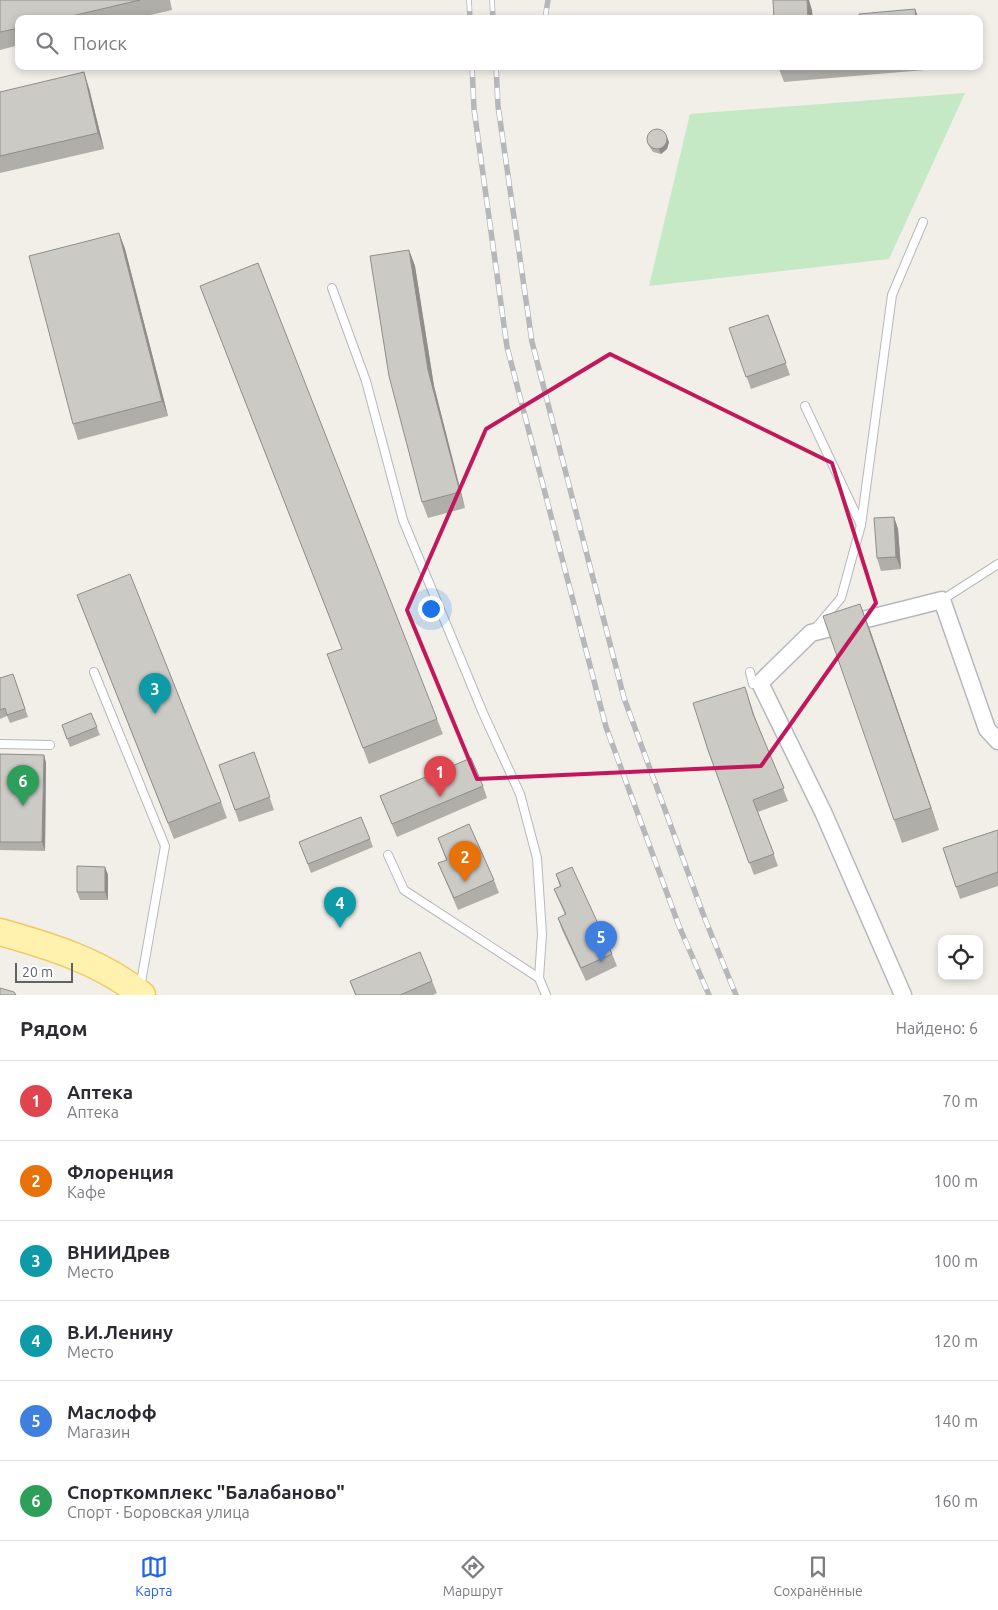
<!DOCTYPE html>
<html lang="ru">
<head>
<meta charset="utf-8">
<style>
  :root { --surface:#fff; --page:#f2f2f3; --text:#2b2b33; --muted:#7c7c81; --line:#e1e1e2; --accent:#2563eb }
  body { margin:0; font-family:Ubuntu,sans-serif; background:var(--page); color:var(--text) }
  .controls { position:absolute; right:15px; bottom:15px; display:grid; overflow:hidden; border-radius:10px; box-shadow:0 2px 8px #0003 }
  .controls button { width:45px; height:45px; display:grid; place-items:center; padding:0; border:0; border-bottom:1px solid var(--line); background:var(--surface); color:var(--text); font:25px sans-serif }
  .scale { position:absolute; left:15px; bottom:12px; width:58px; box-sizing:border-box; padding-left:5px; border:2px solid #5f6368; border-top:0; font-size:14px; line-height:18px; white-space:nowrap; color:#5f6368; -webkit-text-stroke:4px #fff; paint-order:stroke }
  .you { position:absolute; left:430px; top:608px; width:18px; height:18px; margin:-12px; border:4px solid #fff; border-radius:50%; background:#1a73e8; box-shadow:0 0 0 8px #1a73e833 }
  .badge { display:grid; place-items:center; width:32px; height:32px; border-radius:50%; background:var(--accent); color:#fff; font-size:16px; font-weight:700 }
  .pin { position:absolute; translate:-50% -41px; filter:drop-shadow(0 1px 2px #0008) }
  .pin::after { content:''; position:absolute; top:26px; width:18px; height:15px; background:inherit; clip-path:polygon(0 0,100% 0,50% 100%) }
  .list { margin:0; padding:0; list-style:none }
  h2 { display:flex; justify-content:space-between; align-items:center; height:65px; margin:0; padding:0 20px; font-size:21px }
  h2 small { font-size:16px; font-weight:400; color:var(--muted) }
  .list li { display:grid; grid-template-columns:32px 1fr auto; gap:15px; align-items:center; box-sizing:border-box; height:80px; padding:0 20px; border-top:1px solid var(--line) }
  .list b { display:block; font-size:19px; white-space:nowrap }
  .list p { margin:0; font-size:16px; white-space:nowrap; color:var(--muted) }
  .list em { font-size:16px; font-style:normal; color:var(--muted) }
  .icon { flex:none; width:28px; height:28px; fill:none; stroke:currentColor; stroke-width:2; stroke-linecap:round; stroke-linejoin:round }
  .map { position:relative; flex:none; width:998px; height:995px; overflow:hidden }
  .search { position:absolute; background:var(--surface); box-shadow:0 2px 8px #0003; left:15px; right:15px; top:15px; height:55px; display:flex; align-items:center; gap:12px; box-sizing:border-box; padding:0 18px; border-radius:10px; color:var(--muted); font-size:19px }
  .sheet { height:545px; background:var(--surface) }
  nav { display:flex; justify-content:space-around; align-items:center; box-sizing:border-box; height:70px; border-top:1px solid var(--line); background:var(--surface); font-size:14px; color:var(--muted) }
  nav a { display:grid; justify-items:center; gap:2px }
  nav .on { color:var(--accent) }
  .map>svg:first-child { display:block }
  .green { fill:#c5e8c5 }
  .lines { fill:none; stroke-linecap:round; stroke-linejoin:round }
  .lane-casing { stroke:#b5b8bc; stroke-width:10 }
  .street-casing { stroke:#b5b8bc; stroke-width:19 }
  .primary-casing { stroke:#f2c960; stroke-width:29 }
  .lane { stroke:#fff; stroke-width:8 }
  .street { stroke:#fff; stroke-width:16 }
  .primary { stroke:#fff2af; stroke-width:26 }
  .rail-casing { stroke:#b6b7b8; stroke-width:5.5 }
  .rail { stroke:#fff; stroke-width:4; stroke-dasharray:11; stroke-linecap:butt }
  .wall { fill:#afaea9 }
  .shaded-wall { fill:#8f8d8a }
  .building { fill:#cccac5; stroke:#8f8d8a }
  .marked { fill:none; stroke:#c2185b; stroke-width:4; stroke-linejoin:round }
</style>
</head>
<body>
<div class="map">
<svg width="998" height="995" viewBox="0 0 998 995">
  <rect width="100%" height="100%" fill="#f1efe8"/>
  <path class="green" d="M 965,93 L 889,259 L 649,286 L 690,114 Z"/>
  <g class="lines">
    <g class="lane-casing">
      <g id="lane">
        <path d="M 332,288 L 366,381 L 403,520 L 483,713 L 520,794 L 537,858 L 542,934 L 539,978 L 546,995"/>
        <path d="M 805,406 L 861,525"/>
        <path d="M 942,600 L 998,564"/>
        <path d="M 814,630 L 841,598 L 861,525 L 892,295 L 923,222"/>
        <path d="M 94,672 L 165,846 L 140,988"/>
        <path d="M 750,672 L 753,684 L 758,683"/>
        <path d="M 0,744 L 50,745"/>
        <path d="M 388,855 L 404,890 L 539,978"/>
      </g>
    </g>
    <g class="street-casing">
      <path id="street" d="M 903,995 L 824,814 L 760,683 L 811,633 L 942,600 L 987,729 L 998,741"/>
    </g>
    <g class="primary-casing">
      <path id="primary" d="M 0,932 C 50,946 102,962 142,995"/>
    </g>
    <use href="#lane" class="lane"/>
    <use href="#street" class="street"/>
    <use href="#primary" class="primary"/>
    <g class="rail-casing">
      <g id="rail">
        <path d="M 469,0 L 470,19"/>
        <path d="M 492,0 L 493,19"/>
        <path d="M 545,19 L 548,0"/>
        <path d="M 472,66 L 474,109 L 507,347 L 606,727 L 679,926 L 709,995"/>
        <path d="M 496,66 L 498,106 L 532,342 L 624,698 L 705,919 L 736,995"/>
      </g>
    </g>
    <use href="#rail" class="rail"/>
  </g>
  <g class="wall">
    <path d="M 0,0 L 170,0 L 172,10 L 133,19 L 19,19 L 19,45 L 0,50 Z"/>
    <path d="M 778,66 L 924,66 L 925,70 L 784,82 Z"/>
    <path d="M 89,88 L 104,149 L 0,173 L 0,92 Z"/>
    <path d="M 647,142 L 669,142 L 667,149 L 661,154 L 653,152 L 649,146 Z"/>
    <path d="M 119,233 L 125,249 L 168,416 L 78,440 L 73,424 Z"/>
    <path d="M 409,250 L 415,266 L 434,386 L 465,508 L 428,518 L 422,502 Z"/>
    <path d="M 200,286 L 437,719 L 443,734 L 369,764 L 327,654 L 342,649 Z"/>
    <path d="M 768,315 L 790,375 L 751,389 L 729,328 Z"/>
    <path d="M 894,517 L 898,529 L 901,569 L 881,571 L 877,558 Z"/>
    <path d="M 77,595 L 221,802 L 227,818 L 174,839 Z"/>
    <path d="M 869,627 L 939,830 L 902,843 L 894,820 Z"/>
    <path d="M 13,674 L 28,717 L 10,723 L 7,716 L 0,719 L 0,678 Z"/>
    <path d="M 745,687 L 756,720 L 788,801 L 758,812 L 778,866 L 754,875 L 708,750 Z"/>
    <path d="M 91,713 L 100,735 L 70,747 L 62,725 Z"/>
    <path d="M 254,752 L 274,810 L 239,822 L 219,765 Z"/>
    <path d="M 0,754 L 44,755 L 46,763 L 45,851 L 0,850 Z"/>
    <path d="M 483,786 L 487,798 L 397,837 L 380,796 Z"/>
    <path d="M 998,830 L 998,886 L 960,899 L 943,848 Z"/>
    <path d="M 438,838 L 494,880 L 499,893 L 458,910 L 438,863 L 446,860 Z"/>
    <path d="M 370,839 L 373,847 L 311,873 L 299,842 Z"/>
    <path d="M 105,867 L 108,875 L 108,900 L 80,900 L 77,892 Z"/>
    <path d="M 556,874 L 612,954 L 617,966 L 586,981 L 562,930 L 558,918 L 565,915 L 554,889 L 560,887 Z"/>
    <path d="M 350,981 L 432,981 L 437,993 L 433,995 L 355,995 Z"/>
  </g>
  <g class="shaded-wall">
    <path d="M 807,0 L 809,0 L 812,10 L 813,19 L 808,19 Z"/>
    <path d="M 915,9 L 919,19 L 916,19 Z"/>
    <path d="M 84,72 L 89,88 L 104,149 L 98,133 Z"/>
    <path d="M 667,137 L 669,142 L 667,149 L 661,154 L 659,150 Z"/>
    <path d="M 119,233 L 125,249 L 168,416 L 162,401 Z"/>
    <path d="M 409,250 L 415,266 L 434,386 L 465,508 L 460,492 L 428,370 Z"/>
    <path d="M 894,517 L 898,529 L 901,569 L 896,557 Z"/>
    <path d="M 860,604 L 869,627 L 939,830 L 931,808 Z"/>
    <path d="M 44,755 L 46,763 L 45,851 L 42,842 Z"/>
    <path d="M 105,867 L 108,875 L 108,900 L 105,892 Z"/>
  </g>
  <g class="building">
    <path d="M 0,0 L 140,0 L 59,19 L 19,19 L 19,28 L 0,32 Z"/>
    <path d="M 773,0 L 807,0 L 808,19 L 774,19 Z"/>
    <path d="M 915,9 L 916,19 L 860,19 L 859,14 Z"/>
    <path d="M 84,72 L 98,133 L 0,156 L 0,92 Z"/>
    <circle cx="657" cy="139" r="10"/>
    <path d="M 119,233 L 162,401 L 73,424 L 29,256 Z"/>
    <path d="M 409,250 L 428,370 L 460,492 L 422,502 L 389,376 L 370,256 Z"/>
    <path d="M 258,263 L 437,719 L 363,748 L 327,654 L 342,649 L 200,286 Z"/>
    <path d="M 768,315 L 786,363 L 746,377 L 729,328 Z"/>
    <path d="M 894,517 L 896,557 L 877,558 L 874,518 Z"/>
    <path d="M 130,574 L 221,802 L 168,823 L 77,595 Z"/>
    <path d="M 860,604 L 931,808 L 894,820 L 823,616 Z"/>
    <path d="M 13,674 L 25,709 L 7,715 L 5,708 L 0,710 L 0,678 Z"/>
    <path d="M 745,687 L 753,714 L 784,788 L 753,800 L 774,854 L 749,863 L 708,750 L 693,703 Z"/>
    <path d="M 91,713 L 97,727 L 67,739 L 62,725 Z"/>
    <path d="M 254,752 L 270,797 L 235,810 L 219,765 Z"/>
    <path d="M 0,754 L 44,755 L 42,842 L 0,842 Z"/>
    <path d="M 471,758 L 483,786 L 392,824 L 380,796 Z"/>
    <path d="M 361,817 L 370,839 L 308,864 L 299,842 Z"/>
    <path d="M 469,824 L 494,880 L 454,898 L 438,863 L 447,860 L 438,838 Z"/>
    <path d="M 998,830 L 998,872 L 956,887 L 943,848 Z"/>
    <path d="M 77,866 L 105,867 L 105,892 L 77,892 Z"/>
    <path d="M 572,867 L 612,954 L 581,968 L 558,918 L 566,914 L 554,889 L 561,886 L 556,874 Z"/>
    <path d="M 420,952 L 432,981 L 400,995 L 356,995 L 350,981 Z"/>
    <path d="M 0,988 L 14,992 L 16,995 L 0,995 Z"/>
  </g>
  <path class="marked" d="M 610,354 L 832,463 L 876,603 L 761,766 L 477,779 L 407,610 L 486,429 Z"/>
</svg>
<div class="controls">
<button><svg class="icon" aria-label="locate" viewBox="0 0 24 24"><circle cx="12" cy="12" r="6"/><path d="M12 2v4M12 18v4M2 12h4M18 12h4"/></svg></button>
</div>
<div class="scale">20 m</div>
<div class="you"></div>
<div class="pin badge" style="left:440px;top:797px;background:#e0444e">1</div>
<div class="pin badge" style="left:465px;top:882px;background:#e8710a">2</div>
<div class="pin badge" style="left:155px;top:714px;background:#0f9aa8">3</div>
<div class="pin badge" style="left:340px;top:928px;background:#0f9aa8">4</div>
<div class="pin badge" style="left:601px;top:962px;background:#3f7fe0">5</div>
<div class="pin badge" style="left:23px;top:806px;background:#2e9e5b">6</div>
<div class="search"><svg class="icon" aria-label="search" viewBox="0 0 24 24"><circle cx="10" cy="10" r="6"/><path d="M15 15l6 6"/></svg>Поиск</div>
</div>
<section class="sheet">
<h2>Рядом<small>Найдено: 6</small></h2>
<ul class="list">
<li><span class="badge" style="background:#e0444e">1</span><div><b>Аптека</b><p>Аптека</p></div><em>70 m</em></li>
<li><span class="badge" style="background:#e8710a">2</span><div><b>Флоренция</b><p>Кафе</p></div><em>100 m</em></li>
<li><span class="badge" style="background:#0f9aa8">3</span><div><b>ВНИИДрев</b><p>Место</p></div><em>100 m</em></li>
<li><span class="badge" style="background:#0f9aa8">4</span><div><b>В.И.Ленину</b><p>Место</p></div><em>120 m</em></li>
<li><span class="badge" style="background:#3f7fe0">5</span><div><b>Маслофф</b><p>Магазин</p></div><em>140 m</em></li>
<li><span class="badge" style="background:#2e9e5b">6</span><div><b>Спорткомплекс &quot;Балабаново&quot;</b><p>Спорт · Боровская улица</p></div><em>160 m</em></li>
</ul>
</section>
<nav>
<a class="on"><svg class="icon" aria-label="map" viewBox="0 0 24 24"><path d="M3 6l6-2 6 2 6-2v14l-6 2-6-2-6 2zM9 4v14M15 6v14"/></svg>Карта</a>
<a><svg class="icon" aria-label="directions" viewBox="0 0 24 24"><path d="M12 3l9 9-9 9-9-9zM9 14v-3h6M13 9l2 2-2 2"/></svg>Маршрут</a>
<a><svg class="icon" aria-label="saved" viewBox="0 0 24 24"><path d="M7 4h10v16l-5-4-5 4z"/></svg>Сохранённые</a>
</nav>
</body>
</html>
